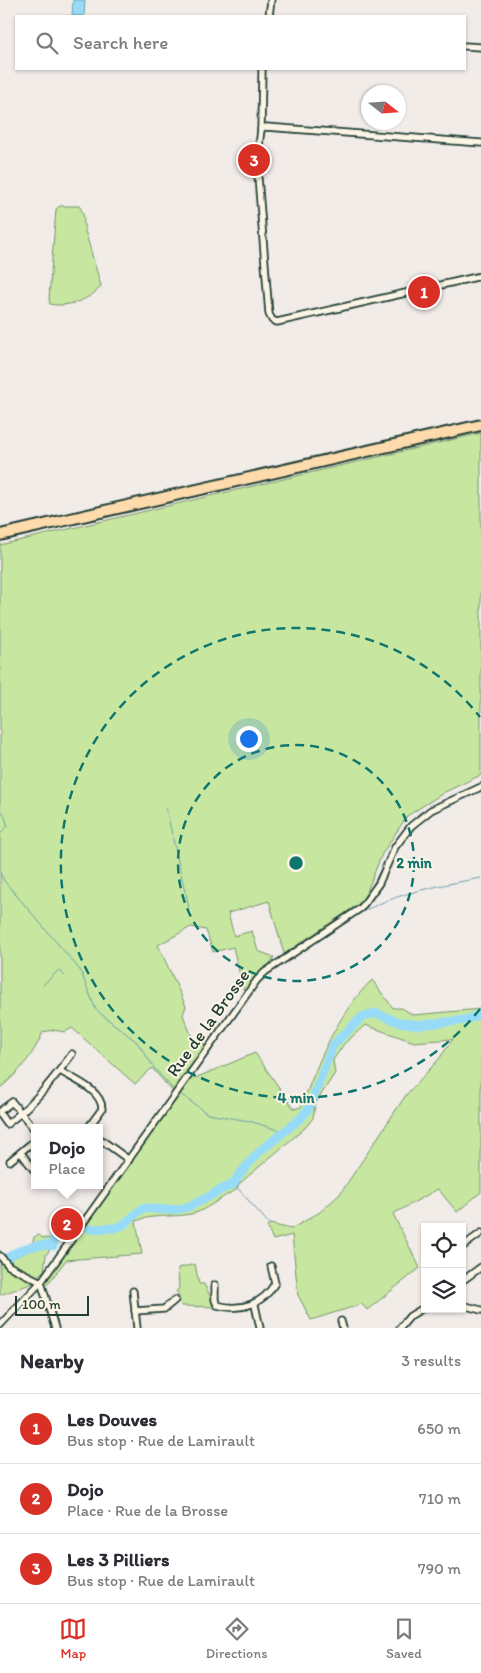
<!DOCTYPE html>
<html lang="en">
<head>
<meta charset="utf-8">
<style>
  :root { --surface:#fff; --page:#f7f7f7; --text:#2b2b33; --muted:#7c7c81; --line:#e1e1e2; --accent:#d93025 }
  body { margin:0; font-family:Itim,sans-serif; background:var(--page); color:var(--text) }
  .controls { position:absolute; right:15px; bottom:15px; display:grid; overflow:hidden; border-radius:0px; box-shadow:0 1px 4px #0004 }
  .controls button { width:45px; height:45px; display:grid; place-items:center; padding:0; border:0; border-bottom:1px solid var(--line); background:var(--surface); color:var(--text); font:25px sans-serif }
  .compass { position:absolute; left:361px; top:85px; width:45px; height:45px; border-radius:50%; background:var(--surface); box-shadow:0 1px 4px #0004; rotate:107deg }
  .scale { position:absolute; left:15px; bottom:12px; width:74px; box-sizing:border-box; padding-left:5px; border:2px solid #1f3d34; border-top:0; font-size:14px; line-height:18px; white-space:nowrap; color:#1f3d34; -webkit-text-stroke:4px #fcf5e5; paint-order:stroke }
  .you { position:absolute; left:248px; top:738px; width:18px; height:18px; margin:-12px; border:4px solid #fff; border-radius:50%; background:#1a73e8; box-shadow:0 0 0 8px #1a73e833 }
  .badge { display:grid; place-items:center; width:32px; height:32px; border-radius:50%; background:var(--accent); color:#fff; font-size:16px; font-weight:700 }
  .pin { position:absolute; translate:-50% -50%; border:2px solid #fff; box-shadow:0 1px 5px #0006 }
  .popup { position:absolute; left:31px; top:1124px; width:72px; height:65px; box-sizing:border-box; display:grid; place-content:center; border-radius:0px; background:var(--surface); filter:drop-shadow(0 1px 4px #0005); font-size:16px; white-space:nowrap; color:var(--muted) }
  .popup b { font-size:19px; color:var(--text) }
  .popup::after { content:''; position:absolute; left:50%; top:100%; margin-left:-10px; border:10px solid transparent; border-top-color:var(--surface) }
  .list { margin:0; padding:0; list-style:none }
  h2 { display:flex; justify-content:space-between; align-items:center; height:65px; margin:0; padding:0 20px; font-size:21px }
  h2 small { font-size:16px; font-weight:400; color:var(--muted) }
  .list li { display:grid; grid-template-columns:32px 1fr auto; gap:15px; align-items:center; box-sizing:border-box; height:70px; padding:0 20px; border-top:1px solid var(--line) }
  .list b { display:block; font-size:19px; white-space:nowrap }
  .list p { margin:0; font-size:16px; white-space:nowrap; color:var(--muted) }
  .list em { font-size:16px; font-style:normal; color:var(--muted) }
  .icon { flex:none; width:28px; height:28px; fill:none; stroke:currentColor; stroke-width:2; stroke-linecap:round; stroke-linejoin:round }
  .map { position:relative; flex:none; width:481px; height:1328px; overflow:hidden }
  .search { position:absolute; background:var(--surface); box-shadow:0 1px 4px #0004; left:15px; right:15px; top:15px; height:55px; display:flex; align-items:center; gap:12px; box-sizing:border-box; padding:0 18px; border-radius:0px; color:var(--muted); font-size:19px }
  .sheet { height:275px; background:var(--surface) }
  nav { display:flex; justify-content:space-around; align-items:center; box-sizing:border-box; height:70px; border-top:1px solid var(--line); background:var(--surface); font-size:14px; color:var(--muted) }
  nav a { display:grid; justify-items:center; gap:2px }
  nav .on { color:var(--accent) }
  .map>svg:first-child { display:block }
  .green { fill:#c7e7a0; stroke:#73926a }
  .water { fill:#97dbf9; stroke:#679caa }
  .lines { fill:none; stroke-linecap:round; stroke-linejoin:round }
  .stream { stroke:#679caa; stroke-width:1 }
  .river { stroke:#97dbf9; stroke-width:9 }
  .street-casing { stroke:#1f3d34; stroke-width:9 }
  .primary-casing { stroke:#1f3d34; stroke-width:14 }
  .street { stroke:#fcf5e5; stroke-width:5.5 }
  .primary { stroke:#fedbac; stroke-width:10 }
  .ring { fill:none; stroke:#0f766e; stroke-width:2.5; stroke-dasharray:9 6 }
  .labels { text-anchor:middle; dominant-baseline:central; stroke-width:4; stroke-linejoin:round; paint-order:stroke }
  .street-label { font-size:18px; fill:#1f3d34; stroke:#fcf5e5 }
  .centre { fill:#0f766e; stroke:#fcf5e5; stroke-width:2.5 }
  .ring-label { font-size:15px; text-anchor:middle; font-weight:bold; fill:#0f766e; stroke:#fcf5e5; stroke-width:4; stroke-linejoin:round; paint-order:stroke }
</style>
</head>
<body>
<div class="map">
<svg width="481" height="1328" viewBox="0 0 481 1328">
  <rect width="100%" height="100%" fill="#f2ece9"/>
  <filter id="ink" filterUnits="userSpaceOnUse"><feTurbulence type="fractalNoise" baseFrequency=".02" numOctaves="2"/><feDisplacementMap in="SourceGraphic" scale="10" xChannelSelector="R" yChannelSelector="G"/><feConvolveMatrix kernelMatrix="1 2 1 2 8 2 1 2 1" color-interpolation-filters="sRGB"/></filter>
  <g filter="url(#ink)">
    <g class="green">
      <path d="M 60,206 L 79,206 C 84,212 84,220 84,227 L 101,286 C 91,300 66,308 50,304 L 49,298 L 56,209 Z"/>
      <path d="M 481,433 L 481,775 L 445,792 L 407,816 L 382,854 L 363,901 L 284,954 L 269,901 L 228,913 L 234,936 L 252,931 L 258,951 L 274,957 L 246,1000 L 233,947 L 213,952 L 206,930 L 191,927 L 158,945 L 186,1006 L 183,1015 L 196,1047 L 203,1043 L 212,1050 L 186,1071 L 195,1078 L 255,1053 L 294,1109 L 301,1107 C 319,1061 336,1015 372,980 L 393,1008 L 402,1008 L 413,1015 L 481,1009 L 481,1192 L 457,1212 L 438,1189 L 393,1214 L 420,1268 L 367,1310 L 362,1304 L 311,1320 L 298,1295 L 292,1235 L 273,1240 L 267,1226 L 270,1224 L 291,1229 L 320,1212 L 340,1194 L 406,1095 L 439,1059 L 453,1039 L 414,1042 L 365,1025 L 344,1044 L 333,1060 L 335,1073 L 315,1104 L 313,1118 L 305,1128 L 239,1184 L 236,1190 C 225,1195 208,1208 198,1212 C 178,1219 155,1213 136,1221 L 142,1254 L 66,1260 L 47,1285 L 36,1282 L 0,1295 L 0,1250 L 8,1262 L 12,1264 L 11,1259 L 31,1250 L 34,1237 L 39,1235 L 43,1238 L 53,1239 L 54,1244 L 46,1255 L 44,1271 L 37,1276 L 39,1277 L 46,1272 L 173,1092 L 152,1068 L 135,1084 L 72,1028 L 65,1032 L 53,1030 L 43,1032 C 34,1054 19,1073 0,1088 L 0,545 Z"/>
      <path d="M 195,1264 L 199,1284 L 204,1284 L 216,1307 L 182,1306 C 179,1301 180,1296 176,1291 L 179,1289 L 178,1268 Z"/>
    </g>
    <path class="water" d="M 73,0 L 85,0 L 84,16 L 72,16 Z"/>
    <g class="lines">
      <g class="stream">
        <path d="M 166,808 L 185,892"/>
        <path d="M 0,810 L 3,812 L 8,826 L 0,834"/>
        <path d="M 0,873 L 5,882 L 80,970 L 96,1010 L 137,1042 L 155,1069 L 173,1089"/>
        <path d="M 370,891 L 392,846 L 419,813 L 481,783"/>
        <path d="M 186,894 L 189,908"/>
        <path d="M 350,919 C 389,894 436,886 481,878"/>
        <path d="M 288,953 L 360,904"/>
        <path d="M 43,985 L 59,970 L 65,976"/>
        <path d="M 180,1094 L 208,1114 L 249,1121 L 285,1132"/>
        <path d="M 234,1184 L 270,1225"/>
      </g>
      <g class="river">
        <path d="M 90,1229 L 114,1228 L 123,1225 L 143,1208 C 157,1209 173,1212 187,1207 C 203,1202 217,1190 234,1184 L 238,1176 L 260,1151 L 301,1118 L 310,1106 L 333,1045 L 362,1017 L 375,1013 L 399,1022 L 419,1025 L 465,1020 L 481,1014"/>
        <path d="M 5,1260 C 16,1250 37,1242 53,1246 L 55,1228 L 59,1222"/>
      </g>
      <g class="street-casing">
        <g id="street">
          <path d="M 269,16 L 271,0"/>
          <path d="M 465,46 L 481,47"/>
          <path d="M 262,69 L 261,129 L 257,164 L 269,314 L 272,320 L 277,322 L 481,276"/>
          <path d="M 261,129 L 266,127 L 481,143"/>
          <path d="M 60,1071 C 73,1079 102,1090 102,1109 L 88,1128"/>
          <path d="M 0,1111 L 12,1102 L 34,1129"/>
          <path d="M 0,1114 L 7,1124 C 35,1103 51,1082 72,1054"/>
          <path d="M 100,1139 L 129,1160"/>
          <path d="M 21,1153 L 34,1170"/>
          <path d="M 10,1161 L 34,1141"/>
          <path d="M 462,1247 L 481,1233"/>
          <path d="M 0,1256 L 9,1266 L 41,1282"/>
          <path d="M 462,1281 L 481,1267"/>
          <path d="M 41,1282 L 55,1328"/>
          <path d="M 215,1285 L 215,1300 L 217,1305 C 240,1312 264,1304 275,1283 L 271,1266"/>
          <path d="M 133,1291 L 137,1328"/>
          <path d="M 255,1305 L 260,1328"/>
          <path d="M 462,1305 L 481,1310"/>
          <path d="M 135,1311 L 164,1309 L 175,1300"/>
          <path d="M 341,1321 L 343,1328"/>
          <path d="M 0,1325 L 41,1282 L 257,980 L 265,972 L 361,908 L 379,883 L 395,847 L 411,826 L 431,810 L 481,787"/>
          <path d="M 400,1328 L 410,1316 L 425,1307"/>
        </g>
      </g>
      <g class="primary-casing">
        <path id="primary" d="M 0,535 L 481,425"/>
      </g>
      <use href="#street" class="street"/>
      <use href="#primary" class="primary"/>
    </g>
  </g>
  <g class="ring">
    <circle cx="296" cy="863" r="118"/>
    <path d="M480 1009A235 235 0 1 1 480 717"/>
  </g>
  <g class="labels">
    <g class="street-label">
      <text transform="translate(208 1023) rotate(-54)">Rue de la Brosse</text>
    </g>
  </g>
  <circle cx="296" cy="863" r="8" class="centre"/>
  <g class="ring-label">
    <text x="414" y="868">2 min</text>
    <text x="296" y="1103">4 min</text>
  </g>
</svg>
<div class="controls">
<button><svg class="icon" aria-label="locate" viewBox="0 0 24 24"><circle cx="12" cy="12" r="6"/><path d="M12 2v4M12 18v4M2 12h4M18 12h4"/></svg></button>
<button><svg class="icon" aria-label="layers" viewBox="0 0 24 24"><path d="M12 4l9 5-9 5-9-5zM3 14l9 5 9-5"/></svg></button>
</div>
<svg class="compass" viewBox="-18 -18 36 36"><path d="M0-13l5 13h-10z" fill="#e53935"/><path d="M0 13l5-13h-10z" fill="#7c7c81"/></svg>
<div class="scale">100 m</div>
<div class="you"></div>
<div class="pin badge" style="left:424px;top:292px">1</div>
<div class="pin badge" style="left:67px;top:1224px">2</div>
<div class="popup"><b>Dojo</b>Place</div>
<div class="pin badge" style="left:254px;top:160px">3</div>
<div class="search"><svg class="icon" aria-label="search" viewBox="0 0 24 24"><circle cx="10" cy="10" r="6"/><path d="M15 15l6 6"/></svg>Search here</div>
</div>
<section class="sheet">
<h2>Nearby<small>3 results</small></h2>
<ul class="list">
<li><span class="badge">1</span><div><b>Les Douves</b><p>Bus stop · Rue de Lamirault</p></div><em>650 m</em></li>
<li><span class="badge">2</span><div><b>Dojo</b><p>Place · Rue de la Brosse</p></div><em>710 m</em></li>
<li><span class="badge">3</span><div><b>Les 3 Pilliers</b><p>Bus stop · Rue de Lamirault</p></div><em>790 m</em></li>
</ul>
</section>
<nav>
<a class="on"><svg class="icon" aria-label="map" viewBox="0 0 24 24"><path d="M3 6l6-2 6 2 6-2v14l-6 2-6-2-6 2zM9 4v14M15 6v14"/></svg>Map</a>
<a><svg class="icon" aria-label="directions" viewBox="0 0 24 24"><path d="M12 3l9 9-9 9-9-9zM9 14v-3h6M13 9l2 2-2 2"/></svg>Directions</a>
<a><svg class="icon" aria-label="saved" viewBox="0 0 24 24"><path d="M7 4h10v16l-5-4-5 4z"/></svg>Saved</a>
</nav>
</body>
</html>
